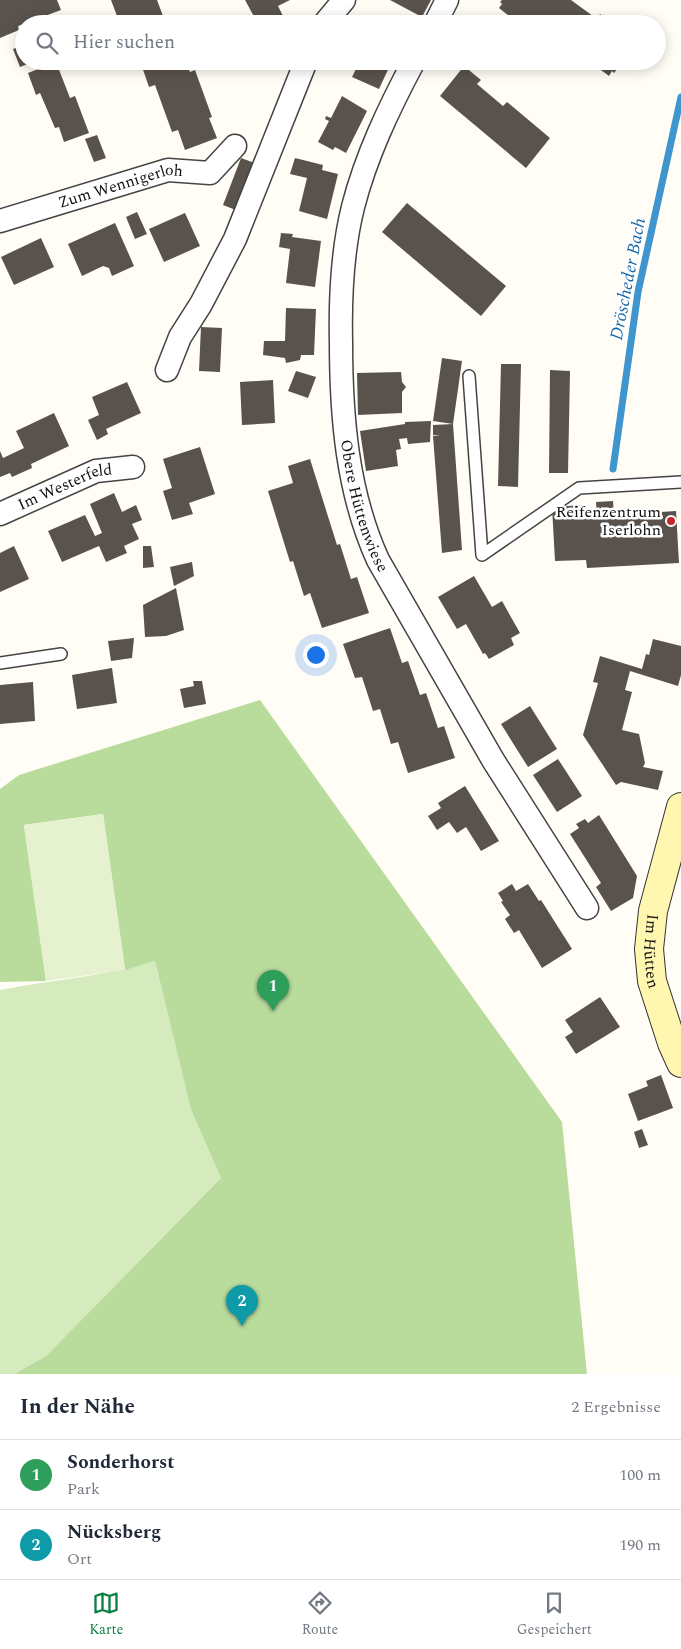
<!DOCTYPE html>
<html lang="de">
<head>
<meta charset="utf-8">
<style>
  :root { --surface:#fff; --page:#f6f6f7; --text:#1f2937; --muted:#747a83; --line:#e0e1e3; --accent:#0b8043 }
  body { margin:0; font-family:Spectral,serif; background:var(--page); color:var(--text) }
  .you { position:absolute; left:315px; top:654px; width:18px; height:18px; margin:-12px; border:4px solid #fff; border-radius:50%; background:#1a73e8; box-shadow:0 0 0 8px #1a73e833 }
  .badge { display:grid; place-items:center; width:32px; height:32px; border-radius:50%; background:var(--accent); color:#fff; font-size:16px; font-weight:700 }
  .pin { position:absolute; translate:-50% -41px; filter:drop-shadow(0 1px 2px #0008) }
  .pin::after { content:''; position:absolute; top:26px; width:18px; height:15px; background:inherit; clip-path:polygon(0 0,100% 0,50% 100%) }
  .list { margin:0; padding:0; list-style:none }
  h2 { display:flex; justify-content:space-between; align-items:center; height:65px; margin:0; padding:0 20px; font-size:21px }
  h2 small { font-size:16px; font-weight:400; color:var(--muted) }
  .list li { display:grid; grid-template-columns:32px 1fr auto; gap:15px; align-items:center; box-sizing:border-box; height:70px; padding:0 20px; border-top:1px solid var(--line) }
  .list b { display:block; font-size:19px; white-space:nowrap }
  .list p { margin:0; font-size:16px; white-space:nowrap; color:var(--muted) }
  .list em { font-size:16px; font-style:normal; color:var(--muted) }
  .icon { flex:none; width:28px; height:28px; fill:none; stroke:currentColor; stroke-width:2; stroke-linecap:round; stroke-linejoin:round }
  .map { position:relative; flex:none; width:681px; height:1374px; overflow:hidden }
  .search { position:absolute; background:var(--surface); box-shadow:0 2px 12px #0003; left:15px; right:15px; top:15px; height:55px; display:flex; align-items:center; gap:12px; box-sizing:border-box; padding:0 18px; border-radius:28px; color:var(--muted); font-size:19px }
  .sheet { height:205px; background:var(--surface) }
  nav { display:flex; justify-content:space-around; align-items:center; box-sizing:border-box; height:70px; border-top:1px solid var(--line); background:var(--surface); font-size:14px; color:var(--muted) }
  nav a { display:grid; justify-items:center; gap:2px }
  nav .on { color:var(--accent) }
  .map>svg:first-child { display:block }
  .green { fill:#d5ebbd }
  .forest { fill:#b9dc9c }
  .pitch { fill:#e6f2cf }
  .lines { fill:none; stroke-linecap:round; stroke-linejoin:round }
  .stream { stroke:#3f96cf; stroke-width:7 }
  .building { fill:#5a524d }
  .lane-casing { stroke:#444; stroke-width:14 }
  .street-casing { stroke:#444; stroke-width:25 }
  .secondary-casing { stroke:#333; stroke-width:30 }
  .lane { stroke:#fff; stroke-width:11 }
  .street { stroke:#fff; stroke-width:22 }
  .secondary { stroke:#fff6b0; stroke-width:28 }
  .poi-dot { fill:#c4262e; stroke:#fff; stroke-width:2 }
  .labels { text-anchor:middle; dominant-baseline:central; stroke-width:5; stroke-linejoin:round; paint-order:stroke }
  .street-label { font-size:16px; fill:#111; stroke:#fff }
  .poi-label { font-size:16px; fill:#111; stroke:#fff; text-anchor:end }
  .water-label { font-size:18px; font-style:italic; fill:#1768a6; stroke:#fff }
</style>
</head>
<body>
<div class="map">
<svg width="681" height="1374" viewBox="0 0 681 1374">
  <rect width="100%" height="100%" fill="#fffdf5"/>
  <path class="green" d="M 155,961 L 191,1110 L 221,1178 L 46,1356 L 14,1374 L 0,1374 L 0,990 C 52,980 105,976 155,961 Z"/>
  <path class="forest" d="M 260,700 L 562,1122 L 587,1374 L 14,1374 L 46,1356 L 221,1178 L 191,1110 L 155,961 L 125,970 L 103,814 L 24,825 L 46,981 L 0,982 L 0,789 L 19,775 Z"/>
  <path class="pitch" d="M 103,814 L 125,970 L 46,981 L 24,825 Z"/>
  <g class="lines">
    <path class="stream" d="M 613,469 L 638,292 L 681,97"/>
  </g>
  <g class="building">
    <path d="M 0,0 L 57,0 L 61,10 L 18,26 L 19,30 L 0,38 Z"/>
    <path d="M 111,0 L 157,0 L 166,24 L 120,24 Z"/>
    <path d="M 245,0 L 290,0 L 278,6 L 287,24 L 258,24 Z"/>
    <path d="M 390,0 L 431,0 L 422,17 Z"/>
    <path d="M 502,0 L 571,0 L 597,19 L 600,14 L 613,24 L 519,24 L 499,8 L 502,4 L 500,2 Z"/>
    <path d="M 24,45 L 24,61 L 36,61 L 20,67 L 13,49 Z"/>
    <path d="M 140,61 L 185,61 L 190,72 L 195,70 L 212,117 L 209,118 L 217,138 L 185,150 L 178,130 L 172,132 L 155,85 L 149,87 Z"/>
    <path d="M 360,61 L 392,61 L 379,89 L 352,77 Z"/>
    <path d="M 589,61 L 623,61 L 614,73 L 612,71 L 609,76 Z"/>
    <path d="M 56,62 L 70,98 L 75,96 L 89,133 L 64,142 L 59,127 L 55,128 L 40,93 L 36,95 L 28,73 Z"/>
    <path d="M 464,66 L 481,80 L 477,84 L 503,106 L 507,102 L 550,138 L 526,168 L 440,96 Z"/>
    <path d="M 342,96 L 367,111 L 346,153 L 335,147 L 333,150 L 318,142 L 329,121 L 325,119 L 326,116 L 331,118 Z"/>
    <path d="M 97,135 L 106,158 L 94,162 L 85,139 Z"/>
    <path d="M 241,158 L 260,165 L 241,212 L 223,205 Z"/>
    <path d="M 295,158 L 323,165 L 322,170 L 338,174 L 327,219 L 299,211 L 307,178 L 290,174 Z"/>
    <path d="M 407,203 L 506,286 L 481,316 L 382,232 Z"/>
    <path d="M 137,212 L 147,234 L 135,239 L 126,217 Z"/>
    <path d="M 185,213 L 200,246 L 164,262 L 149,229 Z"/>
    <path d="M 115,223 L 134,266 L 112,276 L 109,268 L 103,266 L 82,276 L 68,244 Z"/>
    <path d="M 281,233 L 293,234 L 292,237 L 321,241 L 315,287 L 286,283 L 290,249 L 279,247 Z"/>
    <path d="M 41,238 L 54,267 L 14,285 L 1,257 Z"/>
    <path d="M 286,308 L 316,309 L 314,355 L 301,355 L 300,360 L 286,363 L 285,358 L 263,355 L 264,341 L 285,341 Z"/>
    <path d="M 201,327 L 222,328 L 220,372 L 199,371 Z"/>
    <path d="M 442,358 L 462,361 L 453,424 L 433,421 Z"/>
    <path d="M 501,364 L 521,364 L 518,487 L 498,486 Z"/>
    <path d="M 550,370 L 570,371 L 568,473 L 549,473 Z"/>
    <path d="M 296,371 L 316,377 L 308,398 L 288,391 Z"/>
    <path d="M 401,372 L 402,382 L 406,387 L 402,392 L 402,413 L 358,415 L 357,373 Z"/>
    <path d="M 273,380 L 275,423 L 242,425 L 240,382 Z"/>
    <path d="M 127,382 L 141,413 L 106,429 L 108,434 L 97,440 L 88,420 L 99,415 L 92,397 Z"/>
    <path d="M 54,413 L 69,446 L 31,464 L 32,468 L 12,477 L 10,473 L 0,477 L 0,451 L 3,458 L 24,448 L 16,431 Z"/>
    <path d="M 431,421 L 430,442 L 408,444 L 407,438 L 399,439 L 401,449 L 396,450 L 398,466 L 366,471 L 360,431 L 405,424 L 405,422 Z"/>
    <path d="M 453,424 L 462,550 L 442,553 L 433,436 L 440,435 L 433,435 L 433,425 Z"/>
    <path d="M 200,447 L 215,494 L 189,503 L 193,514 L 172,520 L 163,491 L 172,488 L 163,459 Z"/>
    <path d="M 310,459 L 337,545 L 340,544 L 351,579 L 357,577 L 369,613 L 322,628 L 310,593 L 304,596 L 293,561 L 290,562 L 268,491 L 293,483 L 288,466 Z"/>
    <path d="M 114,493 L 122,512 L 136,505 L 142,520 L 132,524 L 139,539 L 124,546 L 127,553 L 106,562 L 99,546 L 62,562 L 48,531 L 85,515 L 95,536 L 102,533 L 90,504 Z"/>
    <path d="M 613,501 L 614,515 L 676,511 L 679,563 L 587,568 L 586,560 L 555,561 L 552,507 L 584,505 L 585,517 L 597,517 L 596,502 Z"/>
    <path d="M 14,546 L 29,579 L 0,592 L 0,553 Z"/>
    <path d="M 143,546 L 151,546 L 154,567 L 143,568 Z"/>
    <path d="M 192,562 L 194,576 L 174,586 L 170,567 Z"/>
    <path d="M 474,576 L 492,607 L 502,601 L 520,633 L 511,638 L 514,645 L 489,659 L 485,653 L 483,654 L 466,624 L 457,629 L 438,597 Z"/>
    <path d="M 176,588 L 184,630 L 166,636 L 145,637 L 143,605 Z"/>
    <path d="M 390,628 L 402,663 L 408,661 L 420,695 L 426,693 L 438,728 L 444,726 L 455,758 L 408,773 L 398,742 L 391,744 L 380,709 L 373,711 L 362,677 L 355,678 L 343,644 Z"/>
    <path d="M 134,638 L 132,658 L 111,661 L 108,641 Z"/>
    <path d="M 653,639 L 681,646 L 681,675 L 678,686 L 630,671 L 625,690 L 632,692 L 622,730 L 639,734 L 645,763 L 643,767 L 663,771 L 658,790 L 621,782 L 616,785 L 583,735 L 598,683 L 593,682 L 600,656 L 642,669 L 646,654 L 649,655 Z"/>
    <path d="M 112,668 L 117,703 L 77,709 L 72,675 Z"/>
    <path d="M 193,681 L 202,681 L 206,704 L 184,708 L 180,689 L 194,686 Z"/>
    <path d="M 33,682 L 35,721 L 0,724 L 0,685 Z"/>
    <path d="M 530,706 L 557,749 L 528,767 L 501,724 Z"/>
    <path d="M 558,759 L 582,796 L 557,812 L 533,775 Z"/>
    <path d="M 465,786 L 499,841 L 481,851 L 466,827 L 457,833 L 449,822 L 437,830 L 428,816 L 441,808 L 438,803 Z"/>
    <path d="M 599,815 L 637,876 L 633,898 L 611,911 L 596,887 L 601,883 L 570,834 L 579,828 L 576,824 L 585,819 L 588,823 Z"/>
    <path d="M 512,884 L 516,891 L 528,884 L 539,901 L 541,900 L 572,949 L 542,968 L 519,930 L 514,933 L 505,919 L 510,915 L 501,902 L 503,901 L 498,893 Z"/>
    <path d="M 600,997 L 620,1027 L 576,1054 L 565,1037 L 573,1032 L 565,1020 Z"/>
    <path d="M 661,1075 L 673,1108 L 638,1121 L 628,1094 L 648,1086 L 646,1081 Z"/>
    <path d="M 642,1129 L 648,1145 L 639,1148 L 634,1132 Z"/>
  </g>
  <g class="lines">
    <g class="lane-casing">
      <g id="lane">
        <path d="M 469,376 L 482,555 L 579,488 L 681,482"/>
        <path d="M 0,663 L 61,654"/>
      </g>
    </g>
    <g class="street-casing">
      <g id="street">
        <path d="M 324,24 L 344,0"/>
        <path d="M 435,24 L 447,0"/>
        <path id="s1" d="M 414,61 C 389,108 366,156 353,207 C 342,251 340,297 341,342 C 341,416 347,492 378,560 L 493,760 L 587,908"/>
        <path id="s2" d="M 0,221 L 168,170 L 210,173 L 235,146"/>
        <path d="M 167,370 L 180,337 L 201,304 L 235,239 L 306,61"/>
        <path id="s3" d="M 0,514 L 96,471 L 133,467"/>
      </g>
    </g>
    <g class="secondary-casing">
      <g id="secondary">
        <path id="s4" d="M 681,807 L 653,911 L 649,949 L 652,981 L 672,1043 L 681,1063"/>
      </g>
    </g>
    <use href="#lane" class="lane"/>
    <use href="#street" class="street"/>
    <use href="#secondary" class="secondary"/>
  </g>
  <circle class="poi-dot" cx="671" cy="521" r="5"/>
  <g class="labels">
    <g class="street-label">
      <text stroke="none"><textPath href="#s2" startOffset="126">Zum Wennigerloh</textPath></text>
      <text stroke="none"><textPath href="#s3" startOffset="71">Im Westerfeld</textPath></text>
      <text stroke="none"><textPath href="#s1" startOffset="461">Obere Hüttenwiese</textPath></text>
      <text stroke="none"><textPath href="#s4" startOffset="148">Im Hütten</textPath></text>
    </g>
    <g class="poi-label">
      <text x="661" y="512">Reifenzentrum<tspan x="661" dy="18">Iserlohn</tspan></text>
    </g>
    <g class="water-label">
      <text transform="translate(628 279) rotate(-79)">Dröscheder Bach</text>
    </g>
  </g>
</svg>
<div class="you"></div>
<div class="pin badge" style="left:273px;top:1011px;background:#2e9e5b">1</div>
<div class="pin badge" style="left:242px;top:1326px;background:#0f9aa8">2</div>
<div class="search"><svg class="icon" aria-label="search" viewBox="0 0 24 24"><circle cx="10" cy="10" r="6"/><path d="M15 15l6 6"/></svg>Hier suchen</div>
</div>
<section class="sheet">
<h2>In der Nähe<small>2 Ergebnisse</small></h2>
<ul class="list">
<li><span class="badge" style="background:#2e9e5b">1</span><div><b>Sonderhorst</b><p>Park</p></div><em>100 m</em></li>
<li><span class="badge" style="background:#0f9aa8">2</span><div><b>Nücksberg</b><p>Ort</p></div><em>190 m</em></li>
</ul>
</section>
<nav>
<a class="on"><svg class="icon" aria-label="map" viewBox="0 0 24 24"><path d="M3 6l6-2 6 2 6-2v14l-6 2-6-2-6 2zM9 4v14M15 6v14"/></svg>Karte</a>
<a><svg class="icon" aria-label="directions" viewBox="0 0 24 24"><path d="M12 3l9 9-9 9-9-9zM9 14v-3h6M13 9l2 2-2 2"/></svg>Route</a>
<a><svg class="icon" aria-label="saved" viewBox="0 0 24 24"><path d="M7 4h10v16l-5-4-5 4z"/></svg>Gespeichert</a>
</nav>
</body>
</html>
